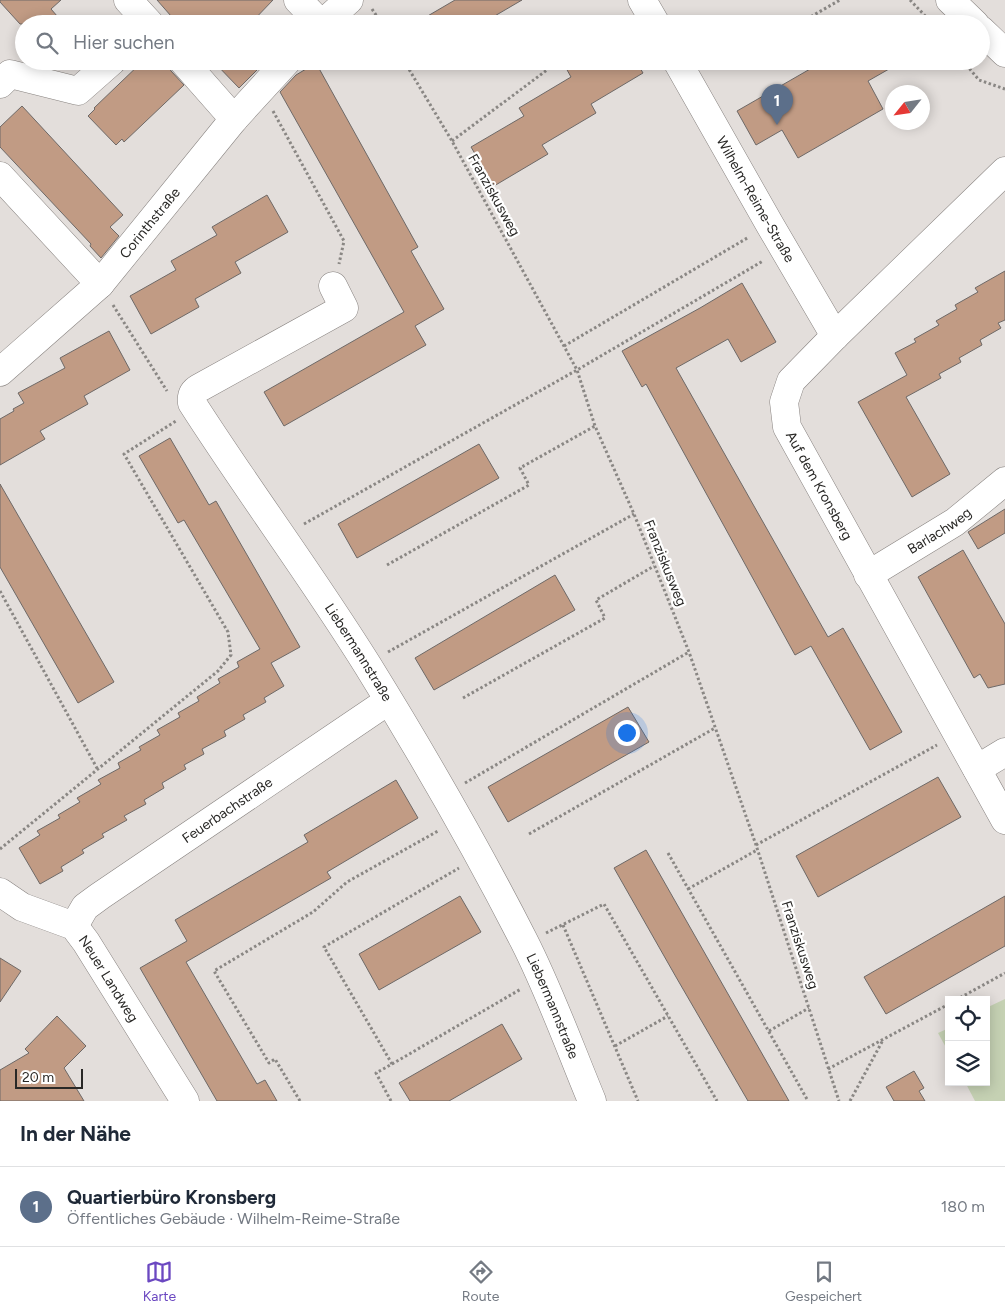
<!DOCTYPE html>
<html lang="de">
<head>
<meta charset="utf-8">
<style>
  :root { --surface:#fff; --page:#f2f2f3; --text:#1f2937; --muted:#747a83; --line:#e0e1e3; --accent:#6b48c1 }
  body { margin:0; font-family:Figtree,sans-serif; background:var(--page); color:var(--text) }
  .controls { position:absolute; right:15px; bottom:15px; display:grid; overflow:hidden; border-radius:0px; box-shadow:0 2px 12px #0003 }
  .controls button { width:45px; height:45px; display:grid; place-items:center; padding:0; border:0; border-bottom:1px solid var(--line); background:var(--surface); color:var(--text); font:25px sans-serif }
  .compass { position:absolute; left:885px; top:85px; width:45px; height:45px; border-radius:50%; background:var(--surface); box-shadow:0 2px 12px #0003; rotate:240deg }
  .scale { position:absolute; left:15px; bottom:12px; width:68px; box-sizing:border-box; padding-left:5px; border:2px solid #292826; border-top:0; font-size:14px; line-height:18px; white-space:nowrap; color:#292826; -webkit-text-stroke:4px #fff; paint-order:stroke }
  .you { position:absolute; left:626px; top:732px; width:18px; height:18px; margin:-12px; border:4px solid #fff; border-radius:50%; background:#1a73e8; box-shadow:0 0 0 8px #1a73e833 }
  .badge { display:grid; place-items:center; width:32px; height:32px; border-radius:50%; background:var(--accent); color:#fff; font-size:16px; font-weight:700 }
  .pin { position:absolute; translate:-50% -41px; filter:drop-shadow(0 1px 2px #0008) }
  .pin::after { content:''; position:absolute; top:26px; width:18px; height:15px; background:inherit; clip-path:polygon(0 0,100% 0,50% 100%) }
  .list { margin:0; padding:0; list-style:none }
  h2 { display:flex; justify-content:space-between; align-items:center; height:65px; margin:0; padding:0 20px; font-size:21px }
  h2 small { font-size:16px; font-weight:400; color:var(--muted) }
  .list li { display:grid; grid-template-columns:32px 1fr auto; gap:15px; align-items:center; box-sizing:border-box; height:80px; padding:0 20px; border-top:1px solid var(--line) }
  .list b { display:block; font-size:19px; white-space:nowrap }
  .list p { margin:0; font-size:16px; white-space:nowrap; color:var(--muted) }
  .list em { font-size:16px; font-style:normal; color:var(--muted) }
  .icon { flex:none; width:28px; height:28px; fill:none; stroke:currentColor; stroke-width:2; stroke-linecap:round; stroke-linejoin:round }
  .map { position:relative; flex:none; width:1005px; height:1101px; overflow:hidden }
  .search { position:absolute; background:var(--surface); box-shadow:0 2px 12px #0003; left:15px; right:15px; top:15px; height:55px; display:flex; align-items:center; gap:12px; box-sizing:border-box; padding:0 18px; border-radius:28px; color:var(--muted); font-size:19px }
  .sheet { height:145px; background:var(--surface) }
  nav { display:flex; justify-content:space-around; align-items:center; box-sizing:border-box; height:70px; border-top:1px solid var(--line); background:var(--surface); font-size:14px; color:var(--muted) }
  nav a { display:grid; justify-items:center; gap:2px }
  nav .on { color:var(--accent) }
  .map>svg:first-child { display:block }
  .green { fill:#c5d1b3 }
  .building { fill:#c19b84; stroke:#6e6967 }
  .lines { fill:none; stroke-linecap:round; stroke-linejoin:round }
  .minor-casing { stroke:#888380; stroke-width:29 }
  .path { stroke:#8a8784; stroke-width:3; stroke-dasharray:2.5 2.5; stroke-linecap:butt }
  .minor { stroke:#fff; stroke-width:28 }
  .labels { text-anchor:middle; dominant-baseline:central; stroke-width:4.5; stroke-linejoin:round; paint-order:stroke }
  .street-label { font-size:14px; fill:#292826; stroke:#fff }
</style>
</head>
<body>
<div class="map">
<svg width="1005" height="1101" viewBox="0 0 1005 1101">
  <rect width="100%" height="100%" fill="#e3dedb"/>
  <g class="green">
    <path d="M 1005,999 L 1005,1101 L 975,1101 L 965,1082 L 986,1082 L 986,1008 Z"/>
    <path d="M 949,1028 L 949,1053 L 938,1033 Z"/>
  </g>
  <g class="building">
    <path d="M 0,0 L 61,0 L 51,9 L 64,24 L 20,24 L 0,2 Z"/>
    <path d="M 157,0 L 273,0 L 250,24 L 178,24 Z"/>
    <path d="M 455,0 L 522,0 L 481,24 L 414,24 Z"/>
    <path d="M 143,61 L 168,61 L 168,65 L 171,71 L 184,85 L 124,142 L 122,139 L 116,145 L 88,116 L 95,109 L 94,108 Z"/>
    <path d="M 213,61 L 266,61 L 239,88 Z"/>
    <path d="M 578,61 L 636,61 L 643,73 L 591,104 L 596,113 L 542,145 L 548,154 L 494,186 L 471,147 L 524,116 L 519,108 L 571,77 L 566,68 Z"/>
    <path d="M 824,61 L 903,61 L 868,81 L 883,109 L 798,158 L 782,130 L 756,145 L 737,111 Z"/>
    <path d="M 316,63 L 418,247 L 411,251 L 444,309 L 415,326 L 426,345 L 284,426 L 264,392 L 404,312 L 280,92 L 296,75 Z"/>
    <path d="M 22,106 L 123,215 L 110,227 L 119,236 L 101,258 L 90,246 L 91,244 L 0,147 L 0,127 Z"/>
    <path d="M 267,195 L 288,232 L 235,262 L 241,273 L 195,299 L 199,307 L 151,334 L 130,296 L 176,270 L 171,261 L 217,235 L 212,227 Z"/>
    <path d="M 1005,271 L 1005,320 L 998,323 L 1001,328 L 980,340 L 982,345 L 959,358 L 961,362 L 939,374 L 941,378 L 906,397 L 950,474 L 912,497 L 858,402 L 907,375 L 895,353 L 916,342 L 914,339 L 939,325 L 936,321 L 957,309 L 955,305 L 978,292 L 975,288 Z"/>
    <path d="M 742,283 L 776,342 L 741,362 L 728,339 L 676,368 L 828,637 L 843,628 L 902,732 L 870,750 L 811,646 L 795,655 L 646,384 L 642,387 L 622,351 L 700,308 Z"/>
    <path d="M 109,331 L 130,370 L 84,396 L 88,404 L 40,431 L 45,439 L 0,465 L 0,419 L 14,411 L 13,409 L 24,403 L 18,393 L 65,368 L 60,358 Z"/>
    <path d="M 170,438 L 209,505 L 216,501 L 300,647 L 271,663 L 284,686 L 264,698 L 266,702 L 243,715 L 245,719 L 224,731 L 226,736 L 202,749 L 204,754 L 184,765 L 186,769 L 162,783 L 164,788 L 144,800 L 146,804 L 124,816 L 127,820 L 102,834 L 104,837 L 82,850 L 84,853 L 61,867 L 63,871 L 40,884 L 19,848 L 40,835 L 37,831 L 60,818 L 58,815 L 80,802 L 77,798 L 101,784 L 98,780 L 120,768 L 118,763 L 141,750 L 139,747 L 160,735 L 157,730 L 180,717 L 178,713 L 199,701 L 197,697 L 220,683 L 218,679 L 239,667 L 237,662 L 260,649 L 184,520 L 178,523 L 139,456 Z"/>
    <path d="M 479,444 L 499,478 L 357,558 L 338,524 Z"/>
    <path d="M 0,484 L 114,682 L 78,703 L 0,567 Z"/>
    <path d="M 1005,509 L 1005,533 L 978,549 L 968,532 Z"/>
    <path d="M 963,550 L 1005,624 L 1005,684 L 988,688 L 980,674 L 974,678 L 918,577 Z"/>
    <path d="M 555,575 L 575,610 L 434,690 L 415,658 Z"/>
    <path d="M 628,707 L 649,742 L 508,822 L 488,787 Z"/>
    <path d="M 938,777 L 961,817 L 818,897 L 796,856 Z"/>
    <path d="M 396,780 L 418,818 L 327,872 L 331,878 L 186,962 L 257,1084 L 265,1080 L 277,1101 L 217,1101 L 140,968 L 187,941 L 175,920 L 308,842 L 304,835 Z"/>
    <path d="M 646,850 L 789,1101 L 748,1101 L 676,977 L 614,868 Z"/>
    <path d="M 460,896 L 481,932 L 379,990 L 359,954 Z"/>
    <path d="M 1005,896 L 1005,946 L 886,1014 L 864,977 Z"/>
    <path d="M 0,958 L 21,971 L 0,1002 Z"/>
    <path d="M 57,1016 L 86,1046 L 64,1068 L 84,1101 L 0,1101 L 0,1070 L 29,1053 L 25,1049 Z"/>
    <path d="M 502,1024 L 522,1059 L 449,1101 L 410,1101 L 399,1083 Z"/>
    <path d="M 914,1071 L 924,1088 L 919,1091 L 925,1101 L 894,1101 L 886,1087 Z"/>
  </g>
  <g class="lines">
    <g class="minor-casing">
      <g id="minor">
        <path d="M 128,0 L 150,24"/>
        <path d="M 298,0 L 321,24"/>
        <path d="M 642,0 L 656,24"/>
        <path d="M 950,0 L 975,24"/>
        <path d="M 322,24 L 349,0"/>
        <path d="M 981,30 L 1005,53"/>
        <path d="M 183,61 L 234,119"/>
        <path id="s1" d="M 677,61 L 770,225 L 835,336"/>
        <path d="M 0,84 L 10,74 L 78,91 L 112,61"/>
        <path id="s2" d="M 1005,171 L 835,336 L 791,381 L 784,402 L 787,427 L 1005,820"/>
        <path d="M 0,176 L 100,284"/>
        <path id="s3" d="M 333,286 L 344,308 L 199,388 C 192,392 191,396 192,403 C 249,492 312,576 368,666 C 423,755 476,847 524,941 C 550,992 570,1048 592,1101"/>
        <path id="s4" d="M 0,372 L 100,284 L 234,119 L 287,61"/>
        <path id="s5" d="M 868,575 L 955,522 L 1005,481"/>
        <path d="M 977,769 L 1005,752"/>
        <path id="s6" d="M 0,892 L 22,907 L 74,926 L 86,942 L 185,1101"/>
        <path id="s7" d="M 74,926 L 85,907 L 100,896 L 388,701"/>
      </g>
    </g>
    <g class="path">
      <path d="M 910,0 L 933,24"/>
      <path d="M 372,9 L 382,24"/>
      <path d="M 613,24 L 623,17"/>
      <path d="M 798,24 L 840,0"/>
      <path d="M 404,61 L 452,141 L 577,370 L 595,426 L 634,514 L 689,652 L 756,845 L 839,1101"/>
      <path d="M 963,61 L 979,80 L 1005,89"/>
      <path d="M 273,111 L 344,241 L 339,264"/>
      <path d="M 452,141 L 559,61"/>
      <path d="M 113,305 L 167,391"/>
      <path d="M 564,346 L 749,237"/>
      <path d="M 304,524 L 577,370 L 763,261"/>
      <path d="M 387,565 L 529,485 L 520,468 L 595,426"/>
      <path d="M 0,591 L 98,770"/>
      <path d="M 388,652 L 634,514"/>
      <path d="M 463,698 L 605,618 L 596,600 L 654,566"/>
      <path d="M 465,783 L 689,652"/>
      <path d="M 529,834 L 715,728"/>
      <path d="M 756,845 L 937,745"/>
      <path d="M 0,849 L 218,671 L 231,655 L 228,632 L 124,454 L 176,421"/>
      <path d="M 668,853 L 808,1101"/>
      <path d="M 688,889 L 757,850"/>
      <path d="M 563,925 L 638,1101"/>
      <path d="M 546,933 L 604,904 L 717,1101"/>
      <path d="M 956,1000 L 1005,973"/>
      <path d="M 769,1031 L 809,1008"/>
      <path d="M 615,1046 L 668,1016"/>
      <path d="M 392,1064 L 521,989"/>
      <path d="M 828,1069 L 949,1004"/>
      <path d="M 300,1101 L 275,1059 L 269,1063 L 214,971 L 313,912 L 347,882 L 438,831"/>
      <path d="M 391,1101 L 376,1073 L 392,1064 L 324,947 L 459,868"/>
      <path d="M 850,1101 L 883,1040"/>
    </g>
    <use href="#minor" class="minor"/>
  </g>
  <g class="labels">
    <g class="street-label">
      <text transform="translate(494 195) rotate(61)">Franziskusweg</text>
      <text stroke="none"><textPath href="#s1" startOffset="159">Wilhelm-Reime-Straße</textPath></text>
      <text stroke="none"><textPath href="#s4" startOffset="212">Corinthstraße</textPath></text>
      <text stroke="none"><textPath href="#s2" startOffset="414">Auf dem Kronsberg</textPath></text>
      <text stroke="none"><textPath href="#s5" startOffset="84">Barlachweg</textPath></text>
      <text transform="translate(665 563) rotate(68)">Franziskusweg</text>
      <text stroke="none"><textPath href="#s3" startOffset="508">Liebermannstraße</textPath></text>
      <text stroke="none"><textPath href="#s7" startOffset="194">Feuerbachstraße</textPath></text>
      <text transform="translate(800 945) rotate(72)">Franziskusweg</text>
      <text stroke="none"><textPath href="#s6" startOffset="145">Neuer Landweg</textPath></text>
      <text stroke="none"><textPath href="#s3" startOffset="912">Liebermannstraße</textPath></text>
    </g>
  </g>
</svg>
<div class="controls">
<button><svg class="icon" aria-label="locate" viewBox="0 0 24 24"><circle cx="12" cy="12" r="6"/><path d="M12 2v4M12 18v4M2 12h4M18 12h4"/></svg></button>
<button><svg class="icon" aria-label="layers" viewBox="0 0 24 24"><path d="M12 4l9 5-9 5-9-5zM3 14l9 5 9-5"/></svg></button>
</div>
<svg class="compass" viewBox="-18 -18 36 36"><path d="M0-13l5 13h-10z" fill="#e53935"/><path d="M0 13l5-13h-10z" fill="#747a83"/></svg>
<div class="scale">20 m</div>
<div class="you"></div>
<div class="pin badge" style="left:777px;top:125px;background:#5c6f8a">1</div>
<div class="search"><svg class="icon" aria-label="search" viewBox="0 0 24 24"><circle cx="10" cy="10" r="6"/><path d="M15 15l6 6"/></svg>Hier suchen</div>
</div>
<section class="sheet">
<h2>In der Nähe<small></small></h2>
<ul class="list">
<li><span class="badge" style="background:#5c6f8a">1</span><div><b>Quartierbüro Kronsberg</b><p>Öffentliches Gebäude · Wilhelm-Reime-Straße</p></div><em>180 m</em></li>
</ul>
</section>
<nav>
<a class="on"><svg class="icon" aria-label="map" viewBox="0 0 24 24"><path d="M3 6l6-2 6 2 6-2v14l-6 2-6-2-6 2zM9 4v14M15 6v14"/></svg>Karte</a>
<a><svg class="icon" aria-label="directions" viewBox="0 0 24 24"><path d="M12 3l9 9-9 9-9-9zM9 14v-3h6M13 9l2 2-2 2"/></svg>Route</a>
<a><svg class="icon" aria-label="saved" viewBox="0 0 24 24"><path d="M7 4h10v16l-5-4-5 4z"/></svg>Gespeichert</a>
</nav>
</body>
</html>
